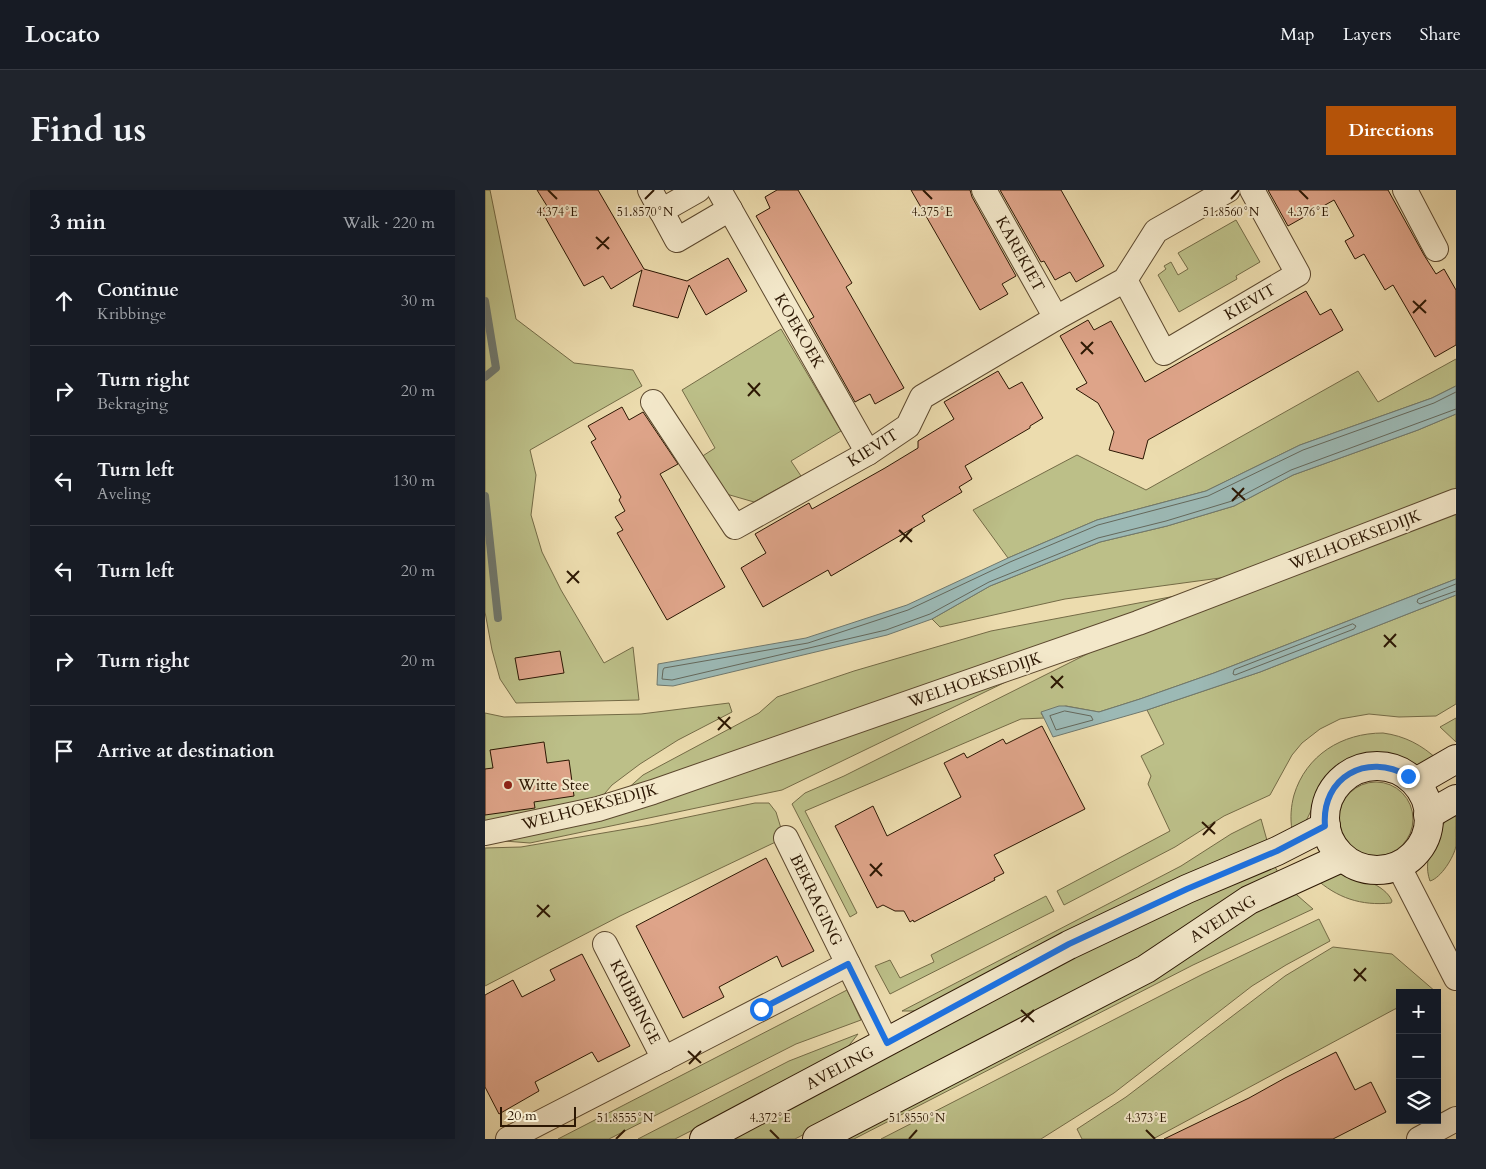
<!DOCTYPE html>
<html lang="en">
<head>
<meta charset="utf-8">
<style>
  :root { --surface:#171b24; --page:#20242c; --text:#f1f3f6; --muted:#9ea1a6; --line:#363941; --accent:#b45309 }
  body { margin:0; font-family:Cardo,serif; background:var(--page); color:var(--text) }
  .controls { position:absolute; right:15px; bottom:15px; display:grid; overflow:hidden; border-radius:0px; box-shadow:0 5px 20px #0002 }
  .controls button { width:45px; height:45px; display:grid; place-items:center; padding:0; border:0; border-bottom:1px solid var(--line); background:var(--surface); color:var(--text); font:25px sans-serif }
  .scale { position:absolute; left:15px; bottom:12px; width:76px; box-sizing:border-box; padding-left:5px; border:2px solid #2c1703; border-top:0; font-size:14px; line-height:18px; white-space:nowrap; color:#2c1703; -webkit-text-stroke:4px #f3e8ca; paint-order:stroke }
  .stop { position:absolute; width:15px; height:15px; margin:-11px; border:4px solid #1a73e8; border-radius:50%; background:#fff }
  .stop.end { background:#1a73e8; border-color:#fff; box-shadow:0 1px 5px #0008 }
  .list { margin:0; padding:0; list-style:none }
  h2 { display:flex; justify-content:space-between; align-items:center; height:65px; margin:0; padding:0 20px; font-size:21px }
  h2 small { font-size:16px; font-weight:400; color:var(--muted) }
  .list li { display:grid; grid-template-columns:32px 1fr auto; gap:15px; align-items:center; box-sizing:border-box; height:90px; padding:0 20px; border-top:1px solid var(--line) }
  .list b { display:block; font-size:19px; white-space:nowrap }
  .list p { margin:0; font-size:16px; white-space:nowrap; color:var(--muted) }
  .list em { font-size:16px; font-style:normal; color:var(--muted) }
  .icon { flex:none; width:28px; height:28px; fill:none; stroke:currentColor; stroke-width:2; stroke-linecap:round; stroke-linejoin:round }
  .map { position:relative; flex:none; width:971px; height:949px; overflow:hidden; border-radius:0px }
  header { display:flex; align-items:center; gap:30px; box-sizing:border-box; height:70px; padding:0 25px; background:var(--surface); border-bottom:1px solid var(--line) }
  header strong { font-size:24px }
  nav { display:flex; gap:28px; margin-inline-start:auto; font-size:18px }
  .intro { display:flex; align-items:center; justify-content:space-between; box-sizing:border-box; height:120px; padding:0 30px }
  h1 { margin:0; font-size:35px }
  .button { padding:12px 22px; border-radius:0px; background:var(--accent); color:#fff; font-size:18px; font-weight:700 }
  main { display:flex; gap:30px; padding:0 30px }
  aside { flex:1; background:var(--surface); border-radius:0px; box-shadow:0 5px 20px #0002 }
  .map>svg:first-child { display:block }
  .green { fill:#bcbf88; stroke:#746b46 }
  .water { fill:#9cb9b5; stroke:#6f786e }
  .lines { fill:none; stroke-linecap:round; stroke-linejoin:round }
  .shore { stroke:#64685c; stroke-width:1 }
  .stream { stroke:#6f786e; stroke-width:8 }
  .building { fill:#dea489; stroke:#2c1703 }
  .street-casing { stroke:#5c482e; stroke-width:26 }
  .secondary-casing { stroke:#2c1703; stroke-width:30 }
  .street { stroke:#f3e8ca; stroke-width:24 }
  .secondary { stroke:#f3e8ca; stroke-width:28 }
  .route { stroke:#1a73e8; stroke-width:6 }
  .ticks { fill:none; stroke:#2c1703; stroke-width:2 }
  .poi-dot { fill:#8f2418; stroke:#f3e8ca; stroke-width:2 }
  .labels { text-anchor:middle; dominant-baseline:central; stroke-width:4; stroke-linejoin:round; paint-order:stroke }
  .street-label { font-size:16px; fill:#2c1703; stroke:#f3e8ca }
  .poi-label { font-size:16px; fill:#2c1703; stroke:#f3e8ca; text-anchor:start }
  .ticks-label { font-size:12px; text-anchor:middle; fill:#2c1703; stroke:#f3e8ca; stroke-width:4; stroke-linejoin:round; paint-order:stroke }
</style>
</head>
<body>
<header>
<strong>Locato</strong>
<nav><a>Map</a><a>Layers</a><a>Share</a></nav>
</header>
<div class="intro"><h1>Find us</h1><a class="button">Directions</a></div>
<main>
<aside>
<h2>3 min<small>Walk · 220 m</small></h2>
<ul class="list">
<li><svg class="icon" aria-label="ahead" viewBox="0 0 24 24"><path d="M12 20V5M6 11l6-6 6 6"/></svg><div><b>Continue</b><p>Kribbinge</p></div><em>30 m</em></li>
<li><svg class="icon" aria-label="right" viewBox="0 0 24 24"><path d="M7 20v-9h11M14 6l5 5-5 5"/></svg><div><b>Turn right</b><p>Bekraging</p></div><em>20 m</em></li>
<li><svg class="icon" aria-label="left" viewBox="0 0 24 24"><path d="M17 20v-9H6M10 6l-5 5 5 5"/></svg><div><b>Turn left</b><p>Aveling</p></div><em>130 m</em></li>
<li><svg class="icon" aria-label="left" viewBox="0 0 24 24"><path d="M17 20v-9H6M10 6l-5 5 5 5"/></svg><div><b>Turn left</b></div><em>20 m</em></li>
<li><svg class="icon" aria-label="right" viewBox="0 0 24 24"><path d="M7 20v-9h11M14 6l5 5-5 5"/></svg><div><b>Turn right</b></div><em>20 m</em></li>
<li><svg class="icon" aria-label="arrive" viewBox="0 0 24 24"><path d="M6 21V4h12l-3 4 3 4H6"/></svg><div><b>Arrive at destination</b></div></li>
</ul>
</aside>
<div class="map">
<svg width="971" height="949" viewBox="0 0 971 949">
  <rect width="100%" height="100%" fill="#ecdcae"/>
  <filter id="stains"><feTurbulence type="fractalNoise" baseFrequency=".004" numOctaves="4"/><feColorMatrix values="0 0 0 0 .2 0 0 0 0 .09 0 0 0 0 .02 0 0 0 .5 -.17"/></filter>
  <radialGradient id="worn" r=".72"><stop offset=".6" stop-color="#630" stop-opacity="0"/><stop offset="1" stop-color="#630" stop-opacity=".3"/></radialGradient>
  <g class="green">
    <path d="M 0,0 L 5,0 L 31,129 L 89,173 L 148,180 L 157,196 L 45,260 L 51,285 L 46,325 L 57,362 L 76,400 L 119,473 L 148,457 L 154,510 L 31,513 L 15,489 L 7,460 L 0,422 Z"/>
    <path d="M 751,30 L 775,72 L 751,86 L 752,89 L 694,122 L 673,85 L 681,79 L 679,76 L 686,72 L 693,85 L 703,79 L 693,63 Z"/>
    <path d="M 296,139 L 356,241 L 306,271 L 316,286 L 269,312 L 231,301 L 213,269 L 230,258 L 197,200 Z"/>
    <path d="M 971,169 L 971,196 L 947,208 L 815,255 L 721,301 L 612,330 L 523,368 L 488,320 L 592,265 L 661,300 L 873,181 L 893,212 Z"/>
    <path d="M 971,224 L 971,306 L 764,382 L 735,388 L 580,409 L 455,437 L 447,429 L 505,396 L 615,352 L 682,336 L 749,316 L 808,285 L 933,240 Z"/>
    <path d="M 971,321 L 971,389 L 729,483 L 655,509 L 614,522 L 581,516 L 556,523 L 559,528 L 536,529 L 320,621 L 372,723 L 365,727 L 307,614 L 320,603 L 359,586 L 610,460 Z"/>
    <path d="M 722,400 L 132,608 L 158,585 L 274,523 L 292,507 L 369,481 L 506,441 Z"/>
    <path d="M 971,405 L 971,514 L 951,526 L 914,527 L 884,524 L 855,529 L 835,539 L 817,553 L 807,565 L 785,605 L 739,626 L 690,657 L 579,715 L 572,701 L 685,641 L 663,594 L 666,586 L 656,566 L 679,554 L 662,520 L 775,482 Z"/>
    <path d="M 558,474 L 297,600 L 45,653 L 19,651 L 156,616 Z"/>
    <path d="M 244,513 L 247,522 L 193,550 L 155,574 L 127,595 L 114,610 L 0,631 L 0,523 L 19,527 L 156,524 Z"/>
    <path d="M 971,528 L 971,552 L 955,537 Z"/>
    <path d="M 898,543 C 920,546 937,555 953,570 L 937,577 L 894,566 L 883,566 L 863,573 L 844,587 L 838,596 L 822,629 L 816,635 L 807,640 C 805,628 806,616 809,605 C 821,565 857,543 898,543 Z"/>
    <circle cx="891" cy="629" r="37"/>
    <path d="M 270,613 L 284,613 L 291,622 L 299,648 L 135,726 L 0,796 L 0,658 L 36,657 L 165,635 Z"/>
    <path d="M 971,620 C 971,631 971,645 971,656 C 969,667 956,688 945,691 C 936,667 953,636 971,620 Z"/>
    <path d="M 776,629 L 783,654 L 438,821 L 417,821 L 696,676 L 746,644 Z"/>
    <path d="M 787,672 L 796,687 L 682,754 L 310,949 L 228,949 L 686,712 Z"/>
    <path d="M 854,683 C 871,686 900,694 907,711 L 906,713 C 876,716 852,708 830,688 Z"/>
    <path d="M 805,699 L 828,719 L 708,775 L 369,949 L 348,949 Z"/>
    <path d="M 561,706 L 569,721 L 405,804 L 390,776 L 405,770 L 415,788 L 449,772 L 446,765 Z"/>
    <path d="M 834,729 L 845,751 L 801,775 L 767,796 L 629,903 L 556,949 L 396,949 L 718,784 Z"/>
    <path d="M 848,757 L 907,764 L 951,802 L 915,803 L 915,818 L 910,819 L 668,949 L 597,949 L 592,939 L 641,907 L 800,786 Z"/>
    <path d="M 362,800 L 376,830 L 311,854 L 124,949 L 73,949 Z"/>
    <path d="M 373,844 L 362,858 L 271,908 L 190,949 L 153,949 L 304,871 Z"/>
  </g>
  <g class="water">
    <path d="M 971,196 L 971,224 L 933,240 L 808,285 L 749,316 L 682,336 L 615,352 L 505,396 L 447,429 L 402,445 L 188,496 L 172,495 L 173,474 L 321,448 L 422,415 L 523,368 L 612,330 L 721,301 L 815,255 L 947,208 Z"/>
    <path d="M 971,389 L 971,405 L 775,482 L 662,520 L 568,547 L 556,522 L 574,516 L 580,516 L 614,522 L 655,509 L 729,483 Z"/>
  </g>
  <g class="lines">
    <g class="shore">
      <path d="M 971,202 L 949,213 L 818,260 L 723,306 L 613,335 L 525,372 L 423,420 L 323,453 L 179,478 L 178,480 L 177,489 L 187,490 L 401,440 L 445,424 L 504,392 L 613,348 L 681,331 L 747,311 L 806,280 L 971,219"/>
      <path d="M 971,394 L 933,409 L 932,412 L 935,414 L 971,401"/>
      <path d="M 868,434 L 871,436 L 869,439 L 750,485 L 748,484 L 749,480 Z"/>
      <path d="M 580,521 L 606,526 L 608,530 L 571,540 L 565,526 Z"/>
    </g>
    <g class="stream">
      <path d="M 0,111 L 11,178 L 0,187"/>
      <path d="M 0,306 L 13,428"/>
    </g>
  </g>
  <g class="building">
    <path d="M 52,0 L 113,0 L 159,79 L 202,91 L 243,68 L 262,101 L 221,125 L 204,95 L 193,128 L 148,116 L 157,80 L 126,99 L 118,86 L 99,96 L 56,20 L 62,16 Z"/>
    <path d="M 292,0 L 313,0 L 367,93 L 361,97 L 419,198 L 390,214 L 385,204 L 370,212 L 324,130 L 329,127 L 271,26 L 285,18 L 280,7 Z"/>
    <path d="M 426,0 L 485,0 L 487,7 L 531,86 L 517,94 L 523,104 L 495,120 Z"/>
    <path d="M 515,0 L 576,0 L 619,76 L 591,92 L 585,82 L 570,90 L 559,71 L 556,72 Z"/>
    <path d="M 783,0 L 903,0 L 939,65 L 951,84 L 959,79 L 971,100 L 971,155 L 950,167 L 908,95 L 900,100 L 879,64 L 870,69 L 860,51 L 869,46 L 849,10 L 803,36 Z"/>
    <path d="M 821,101 L 835,125 L 846,119 L 858,140 L 663,250 L 658,269 L 624,260 L 629,242 L 613,213 L 591,199 L 602,193 L 575,146 L 603,130 L 609,140 L 626,131 L 660,192 Z"/>
    <path d="M 513,181 L 524,199 L 537,192 L 558,228 L 545,236 L 545,238 L 480,276 L 487,289 L 474,297 L 477,302 L 437,326 L 440,331 L 346,386 L 343,380 L 278,417 L 256,378 L 281,363 L 270,344 L 324,313 L 327,319 L 400,278 L 433,258 L 433,251 L 469,229 L 459,212 Z"/>
    <path d="M 137,217 L 144,230 L 158,222 L 193,274 L 175,284 L 240,397 L 182,430 L 132,343 L 138,340 L 130,327 L 140,321 L 134,310 L 136,307 L 106,252 L 111,249 L 103,236 Z"/>
    <path d="M 75,461 L 79,483 L 34,490 L 30,468 Z"/>
    <path d="M 557,536 L 600,619 L 509,665 L 519,683 L 509,688 L 510,690 L 429,732 L 428,730 L 425,732 L 419,721 L 410,721 L 398,715 L 392,718 L 350,636 L 388,616 L 402,646 L 476,607 L 459,573 L 479,563 L 482,568 L 518,549 L 521,554 Z"/>
    <path d="M 59,552 L 62,573 L 84,570 L 89,606 L 49,612 L 50,618 L 0,625 L 0,579 L 8,578 L 5,560 Z"/>
    <path d="M 281,668 L 329,761 L 297,777 L 292,766 L 234,797 L 239,807 L 198,828 L 151,736 Z"/>
    <path d="M 97,764 L 145,856 L 113,872 L 107,862 L 50,892 L 54,901 L 14,924 L 0,897 L 0,805 L 28,790 L 37,807 L 70,790 L 65,780 Z"/>
    <path d="M 851,862 L 870,900 L 886,892 L 901,922 L 848,949 L 679,949 L 764,908 L 800,888 Z"/>
  </g>
  <g class="lines">
    <g class="street-casing">
      <g id="street">
        <path d="M 165,0 L 192,50 L 245,19"/>
        <path d="M 234,0 L 383,263"/>
        <path d="M 499,0 L 571,128"/>
        <path d="M 920,0 L 951,59"/>
        <path d="M 176,21 L 213,0"/>
        <path d="M 640,90 L 679,163 L 813,84 L 767,0"/>
        <path d="M 168,212 L 250,337 L 383,263 L 423,236 L 437,207 L 571,128 L 640,90 L 671,41 L 743,0"/>
        <path d="M 0,643 L 113,619 L 168,602 L 653,433 L 971,311"/>
        <path d="M 301,648 L 402,853"/>
        <path d="M 914,677 L 971,788"/>
        <path d="M 120,754 L 179,869"/>
        <path d="M 23,949 L 363,774"/>
        <path d="M 934,949 L 971,929"/>
      </g>
    </g>
    <g class="secondary-casing">
      <g id="secondary">
        <circle cx="892" cy="628" r="52"/>
        <path d="M 931,592 L 971,569"/>
        <path d="M 943,625 L 971,609"/>
        <path d="M 219,949 L 584,755 L 702,699 L 792,661 L 841,636"/>
        <path d="M 332,949 L 661,779 L 764,710 L 856,668"/>
      </g>
    </g>
    <use href="#street" class="street"/>
    <use href="#secondary" class="secondary"/>
  </g>
  <g class="lines">
    <path class="route" d="M 276,819 L 363,774 L 402,853 L 584,754 L 702,699 L 792,661 L 840,636 C 836,587 882,562 923,586"/>
  </g>
  <path class="ticks" d="M 63,0 L 72,9M 438,0 L 447,9M 814,0 L 823,9M 160,9 L 169,0M 746,9 L 754,0M 111,47 L 124,59M 112,59 L 124,47M 928,111 L 941,123M 928,123 L 941,110M 596,152 L 608,164M 596,164 L 608,152M 263,193 L 275,206M 263,206 L 275,193M 747,298 L 760,310M 747,311 L 759,298M 414,340 L 427,352M 415,352 L 427,339M 82,381 L 94,393M 82,393 L 94,381M 899,445 L 911,457M 899,457 L 911,444M 566,486 L 578,498M 566,498 L 578,486M 233,527 L 246,539M 233,540 L 245,527M 717,632 L 730,644M 718,645 L 730,632M 385,674 L 397,686M 385,686 L 397,673M 52,715 L 65,727M 52,727 L 64,715M 869,779 L 881,791M 869,791 L 881,778M 536,820 L 549,832M 536,832 L 549,820M 203,861 L 216,873M 204,874 L 216,861M 285,940 L 294,949M 661,940 L 670,949M 131,949 L 140,940M 424,949 L 432,940"/>
  <circle class="poi-dot" cx="23" cy="595" r="5"/>
  <g class="labels">
    <g class="street-label">
      <text transform="translate(535 64) rotate(61)">KAREKIET</text>
      <text transform="translate(765 112) rotate(-30)">KIEVIT</text>
      <text transform="translate(314 141) rotate(60)">KOEKOEK</text>
      <text transform="translate(388 258) rotate(-32)">KIEVIT</text>
      <text transform="translate(870 350) rotate(-21)">WELHOEKSEDIJK</text>
      <text transform="translate(490 490) rotate(-19)">WELHOEKSEDIJK</text>
      <text transform="translate(105 617) rotate(-15)">WELHOEKSEDIJK</text>
      <text transform="translate(331 710) rotate(64)">BEKRAGING</text>
      <text transform="translate(738 729) rotate(-32)">AVELING</text>
      <text transform="translate(150 812) rotate(63)">KRIBBINGE</text>
      <text transform="translate(355 878) rotate(-28)">AVELING</text>
    </g>
    <g class="poi-label">
      <text x="33" y="595">Witte Stee</text>
    </g>
  </g>
  <g class="ticks-label">
    <text x="72" y="26">4.374°E</text>
    <text x="447" y="26">4.375°E</text>
    <text x="823" y="26">4.376°E</text>
    <text x="160" y="26">51.8570°N</text>
    <text x="746" y="26">51.8560°N</text>
    <text x="140" y="932">51.8555°N</text>
    <text x="432" y="932">51.8550°N</text>
    <text x="285" y="932">4.372°E</text>
    <text x="661" y="932">4.373°E</text>
  </g>
  <rect width="100%" height="100%" filter="url(#stains)"/>
  <rect width="100%" height="100%" fill="url(#worn)"/>
</svg>
<div class="controls">
<button>+</button>
<button>−</button>
<button><svg class="icon" aria-label="layers" viewBox="0 0 24 24"><path d="M12 4l9 5-9 5-9-5zM3 14l9 5 9-5"/></svg></button>
</div>
<div class="scale">20 m</div>
<div class="stop" style="left:276px;top:819px"></div>
<div class="stop end" style="left:923px;top:586px"></div>
</div>
</main>
</body>
</html>
